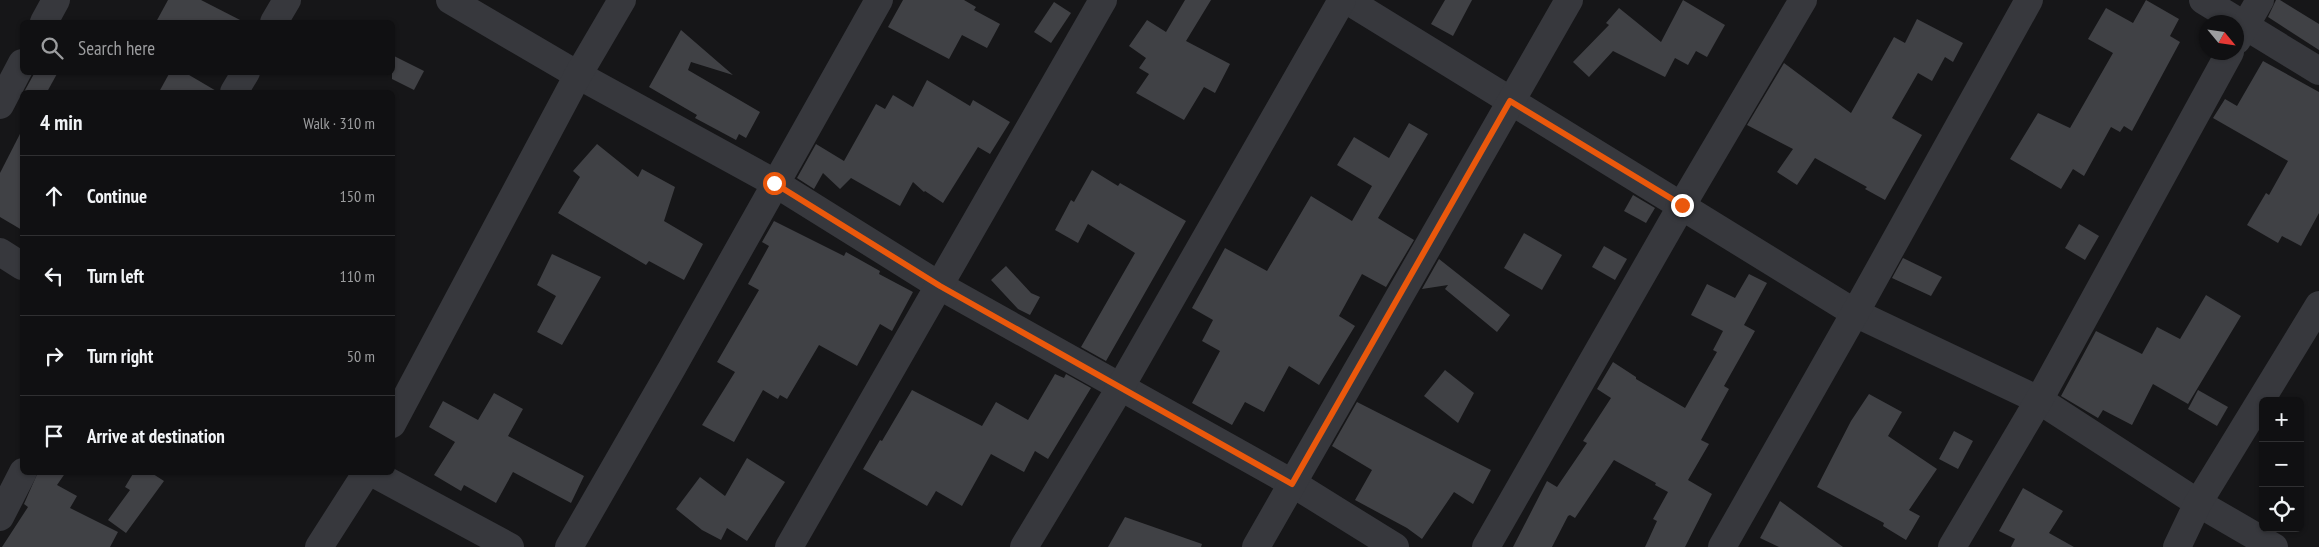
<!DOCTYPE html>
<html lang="en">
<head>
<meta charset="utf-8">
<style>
  :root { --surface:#101012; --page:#1e1e20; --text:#f1f3f6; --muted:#9c9d9f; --line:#303032 }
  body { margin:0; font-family:"PT Sans Narrow",sans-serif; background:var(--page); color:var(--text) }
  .controls { position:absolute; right:15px; bottom:15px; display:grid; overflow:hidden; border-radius:8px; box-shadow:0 1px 4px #0004 }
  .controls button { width:45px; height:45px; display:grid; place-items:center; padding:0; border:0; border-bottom:1px solid var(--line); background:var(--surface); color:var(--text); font:25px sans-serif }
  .compass { position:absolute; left:2199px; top:15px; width:45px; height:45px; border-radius:50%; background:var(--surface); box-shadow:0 1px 4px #0004; rotate:119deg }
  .stop { position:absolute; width:15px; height:15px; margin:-11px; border:4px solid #ea580c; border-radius:50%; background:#fff }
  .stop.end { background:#ea580c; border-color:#fff; box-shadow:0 1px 5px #0008 }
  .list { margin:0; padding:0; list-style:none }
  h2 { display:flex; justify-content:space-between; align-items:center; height:65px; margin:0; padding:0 20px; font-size:21px }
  h2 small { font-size:16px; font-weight:400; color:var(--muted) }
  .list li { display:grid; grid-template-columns:32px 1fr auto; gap:15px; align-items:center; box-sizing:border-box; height:80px; padding:0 20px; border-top:1px solid var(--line) }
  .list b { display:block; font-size:19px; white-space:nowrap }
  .list em { font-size:16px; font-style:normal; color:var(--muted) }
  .icon { flex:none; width:28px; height:28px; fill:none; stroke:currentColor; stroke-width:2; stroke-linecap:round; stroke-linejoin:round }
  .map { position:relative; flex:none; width:2319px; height:547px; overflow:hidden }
  .search { position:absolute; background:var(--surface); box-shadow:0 1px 4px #0004; left:20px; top:20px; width:375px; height:55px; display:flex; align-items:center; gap:12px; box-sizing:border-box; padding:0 18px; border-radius:8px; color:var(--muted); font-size:19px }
  .panel { position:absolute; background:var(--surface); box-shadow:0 1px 4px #0004; left:20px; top:90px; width:375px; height:385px; border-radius:8px }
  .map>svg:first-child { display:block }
  .building { fill:#404145 }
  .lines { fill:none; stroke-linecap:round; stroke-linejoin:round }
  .minor { stroke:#37383d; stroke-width:28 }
  .route { stroke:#ea580c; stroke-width:6 }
</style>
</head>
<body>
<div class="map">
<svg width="2319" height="547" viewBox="0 0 2319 547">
  <rect width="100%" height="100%" fill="#161618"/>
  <g class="building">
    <path d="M 168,0 L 201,0 L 244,22 L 156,22 Z"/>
    <path d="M 903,0 L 964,0 L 976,7 L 974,10 L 1000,24 L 987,48 L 962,35 L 949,59 L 888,27 Z"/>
    <path d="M 1185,0 L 1211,0 L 1186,41 L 1230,64 L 1215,93 L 1204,87 L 1184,120 L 1136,93 L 1149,74 L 1139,68 L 1146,58 L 1129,46 L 1147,20 L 1166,32 Z"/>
    <path d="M 1445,0 L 1472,0 L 1453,36 L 1431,24 Z"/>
    <path d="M 1683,0 L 1725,25 L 1707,57 L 1696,51 L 1688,65 L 1675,58 L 1665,77 L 1613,51 L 1589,77 L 1573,62 L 1609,25 L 1606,23 L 1619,8 L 1661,42 Z"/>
    <path d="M 2146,0 L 2179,19 L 2170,36 L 2180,42 L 2132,131 L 2124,126 L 2120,132 L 2111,127 L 2084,176 L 2073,169 L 2061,189 L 2010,159 L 2038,113 L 2070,128 L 2113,53 L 2088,39 L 2106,8 L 2133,23 Z"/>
    <path d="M 2276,0 L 2280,0 L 2319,24 L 2319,50 L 2268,17 Z"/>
    <path d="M 1054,2 L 1071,13 L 1051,43 L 1034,32 Z"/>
    <path d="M 1917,19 L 1963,43 L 1953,62 L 1945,57 L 1932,81 L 1918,73 L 1892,118 L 1922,135 L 1885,200 L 1865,189 L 1867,187 L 1815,158 L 1797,185 L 1777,172 L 1793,149 L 1747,125 L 1784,63 L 1851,113 L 1894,37 L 1905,43 Z"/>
    <path d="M 681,30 L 733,75 L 691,62 L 688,70 L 760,112 L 746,138 L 739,134 L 736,140 L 695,118 L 697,115 L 649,87 Z"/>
    <path d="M 392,55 L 424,71 L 414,90 L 392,79 Z"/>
    <path d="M 2263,61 L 2319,92 L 2319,213 L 2301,246 L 2282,236 L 2278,243 L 2247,225 L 2266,193 L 2269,195 L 2288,161 L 2213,118 L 2225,99 L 2237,106 Z"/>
    <path d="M 35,72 L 58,72 L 47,92 L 24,92 Z"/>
    <path d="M 170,72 L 184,72 L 218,92 L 159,92 Z"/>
    <path d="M 927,80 L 970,106 L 973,100 L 1010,122 L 990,154 L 978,147 L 943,203 L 925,191 L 924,192 L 913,182 L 900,206 L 851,178 L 840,189 L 823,173 L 814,189 L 797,178 L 816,144 L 844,161 L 876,104 L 885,109 L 893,95 L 913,107 Z"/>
    <path d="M 1409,123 L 1428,134 L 1378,218 L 1414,240 L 1386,287 L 1362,274 L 1339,316 L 1355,326 L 1319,385 L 1289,366 L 1264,412 L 1245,402 L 1232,425 L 1192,403 L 1220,351 L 1202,341 L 1213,320 L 1192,308 L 1225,248 L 1267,271 L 1311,196 L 1352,221 L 1372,186 L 1337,165 L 1354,137 L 1389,158 Z"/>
    <path d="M 22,130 L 22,230 L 0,217 L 0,173 Z"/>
    <path d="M 597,144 L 638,177 L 642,169 L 675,187 L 664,221 L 703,244 L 684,280 L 649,261 L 646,265 L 558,213 L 580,177 L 573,171 Z"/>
    <path d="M 1092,170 L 1118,186 L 1120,183 L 1186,221 L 1106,361 L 1081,347 L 1135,253 L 1088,224 L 1078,243 L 1055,230 L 1071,200 L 1074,202 Z"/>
    <path d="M 1633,195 L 1655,208 L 1646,223 L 1624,211 Z"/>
    <path d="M 774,221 L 844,256 L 846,252 L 880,271 L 879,274 L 913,292 L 892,331 L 880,324 L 857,366 L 819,345 L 787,399 L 780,395 L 778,399 L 763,390 L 734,442 L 702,425 L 735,372 L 717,362 L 759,290 L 748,284 L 769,246 L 762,242 Z"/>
    <path d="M 2079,224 L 2099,236 L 2085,260 L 2065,248 Z"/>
    <path d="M 1524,233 L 1562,255 L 1542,290 L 1504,268 Z"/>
    <path d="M 1604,246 L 1627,259 L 1615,280 L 1592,267 Z"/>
    <path d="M 552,254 L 601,277 L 562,345 L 537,332 L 556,296 L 537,285 Z"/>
    <path d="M 1903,258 L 1942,277 L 1931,296 L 1892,278 Z"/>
    <path d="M 1439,259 L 1510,315 L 1497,332 L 1445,289 L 1448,285 L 1422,289 Z"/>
    <path d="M 1006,266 L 1031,293 L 1040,297 L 1030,315 L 1018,309 L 991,280 Z"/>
    <path d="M 1749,274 L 1767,283 L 1744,325 L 1755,331 L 1724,386 L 1729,389 L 1701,440 L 1709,444 L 1688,480 L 1712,494 L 1685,547 L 1645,547 L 1657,521 L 1653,519 L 1668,492 L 1655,485 L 1656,483 L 1614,460 L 1575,518 L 1570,515 L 1568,516 L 1552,547 L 1513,547 L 1547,481 L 1557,487 L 1587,443 L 1583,441 L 1611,398 L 1597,389 L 1613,362 L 1636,377 L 1636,379 L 1685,408 L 1717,352 L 1713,350 L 1723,331 L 1691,315 L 1707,284 L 1735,298 Z"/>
    <path d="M 2206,295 L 2241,316 L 2188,404 L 2153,384 L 2132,425 L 2103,410 L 2098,418 L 2061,396 L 2096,331 L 2142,354 L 2157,327 L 2180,339 Z"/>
    <path d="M 1445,370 L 1474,393 L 1458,423 L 1424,396 Z"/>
    <path d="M 1055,374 L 1064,378 L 1066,374 L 1091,388 L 1048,459 L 1035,451 L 1024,472 L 991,454 L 962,506 L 936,491 L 927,506 L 863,469 L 880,440 L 882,441 L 912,390 L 982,426 L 996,402 L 1028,420 Z"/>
    <path d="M 2198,390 L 2228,407 L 2217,426 L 2188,409 Z"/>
    <path d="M 494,393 L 523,409 L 508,436 L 584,476 L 571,503 L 513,472 L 496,503 L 464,485 L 461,491 L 434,475 L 455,442 L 429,427 L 443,401 L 478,420 Z"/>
    <path d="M 1869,394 L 1902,412 L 1888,436 L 1937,469 L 1909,510 L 1920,516 L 1906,540 L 1883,526 L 1884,523 L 1817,487 L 1851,421 Z"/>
    <path d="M 1357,402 L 1491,470 L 1473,504 L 1454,492 L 1422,539 L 1407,528 L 1355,500 L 1372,470 L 1332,446 Z"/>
    <path d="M 1954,431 L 1973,441 L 1958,469 L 1939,459 Z"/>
    <path d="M 747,458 L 785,482 L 747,541 L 727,528 L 721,540 L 702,530 L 676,509 L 700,477 L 725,496 Z"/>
    <path d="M 38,472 L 66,472 L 57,485 L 77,496 L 70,508 L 118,532 L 110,547 L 2,547 L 28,507 L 24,504 Z"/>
    <path d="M 134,472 L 150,472 L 164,481 L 126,533 L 108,520 L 130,490 L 125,487 Z"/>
    <path d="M 2023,488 L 2063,511 L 2049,533 L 2074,547 L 2011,547 L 2015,539 L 1999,531 Z"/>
    <path d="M 1780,501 L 1843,547 L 1779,547 L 1760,538 Z"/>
    <path d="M 1125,517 L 1202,544 L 1201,547 L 1108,547 Z"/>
  </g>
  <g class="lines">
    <g class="minor">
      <path d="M 450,0 L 578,75 L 775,183 L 940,286 L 1292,483 L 1395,547"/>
      <path d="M 1347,0 L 1855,313 L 2039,400 L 2198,503 L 2274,547"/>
      <path d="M 2203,0 L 2319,71"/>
      <path d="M 44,22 L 56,0"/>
      <path d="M 274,22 L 287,0"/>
      <path d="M 2237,40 L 2260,0"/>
      <path d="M 234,92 L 246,72"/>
      <path d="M 0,105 L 22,63"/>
      <path d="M 0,252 L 22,266"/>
      <path d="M 392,424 L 578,75 L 622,0"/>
      <path d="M 371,472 L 510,547"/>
      <path d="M 0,517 L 23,472"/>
      <path d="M 319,547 L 367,472"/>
      <path d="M 569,547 L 672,368 L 879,0"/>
      <path d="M 789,547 L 1103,0"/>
      <path d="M 1024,547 L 1120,388 L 1342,0"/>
      <path d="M 1256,547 L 1569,0"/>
      <path d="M 1486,547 L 1682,205 L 1803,0"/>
      <path d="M 1722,547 L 1855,313 L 2029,0"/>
      <path d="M 1952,547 L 2039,400 L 2230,52"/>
      <path d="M 2177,547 L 2198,503 L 2319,305"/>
    </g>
  </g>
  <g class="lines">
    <path class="route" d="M 774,183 L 940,286 L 1292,484 L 1510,101 L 1682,205"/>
  </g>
</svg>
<div class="controls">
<button>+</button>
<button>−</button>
<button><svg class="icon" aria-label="locate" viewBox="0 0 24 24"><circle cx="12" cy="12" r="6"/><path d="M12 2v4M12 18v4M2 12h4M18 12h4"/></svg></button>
</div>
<svg class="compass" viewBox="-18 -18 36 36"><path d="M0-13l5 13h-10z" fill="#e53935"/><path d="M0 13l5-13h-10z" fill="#9c9d9f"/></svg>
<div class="stop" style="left:774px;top:183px"></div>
<div class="stop end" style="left:1682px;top:205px"></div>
<div class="search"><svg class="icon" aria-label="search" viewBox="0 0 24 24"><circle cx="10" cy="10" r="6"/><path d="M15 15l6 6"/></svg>Search here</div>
<section class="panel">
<h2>4 min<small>Walk · 310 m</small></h2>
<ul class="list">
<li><svg class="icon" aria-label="ahead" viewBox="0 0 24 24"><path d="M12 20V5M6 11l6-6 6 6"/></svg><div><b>Continue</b></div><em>150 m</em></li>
<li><svg class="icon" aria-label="left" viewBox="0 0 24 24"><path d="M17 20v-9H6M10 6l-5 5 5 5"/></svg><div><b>Turn left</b></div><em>110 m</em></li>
<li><svg class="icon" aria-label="right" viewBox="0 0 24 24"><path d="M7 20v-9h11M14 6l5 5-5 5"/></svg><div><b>Turn right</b></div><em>50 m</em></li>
<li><svg class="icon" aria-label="arrive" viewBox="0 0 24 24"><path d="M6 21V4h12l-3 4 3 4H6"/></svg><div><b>Arrive at destination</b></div></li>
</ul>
</section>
</div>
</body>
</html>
